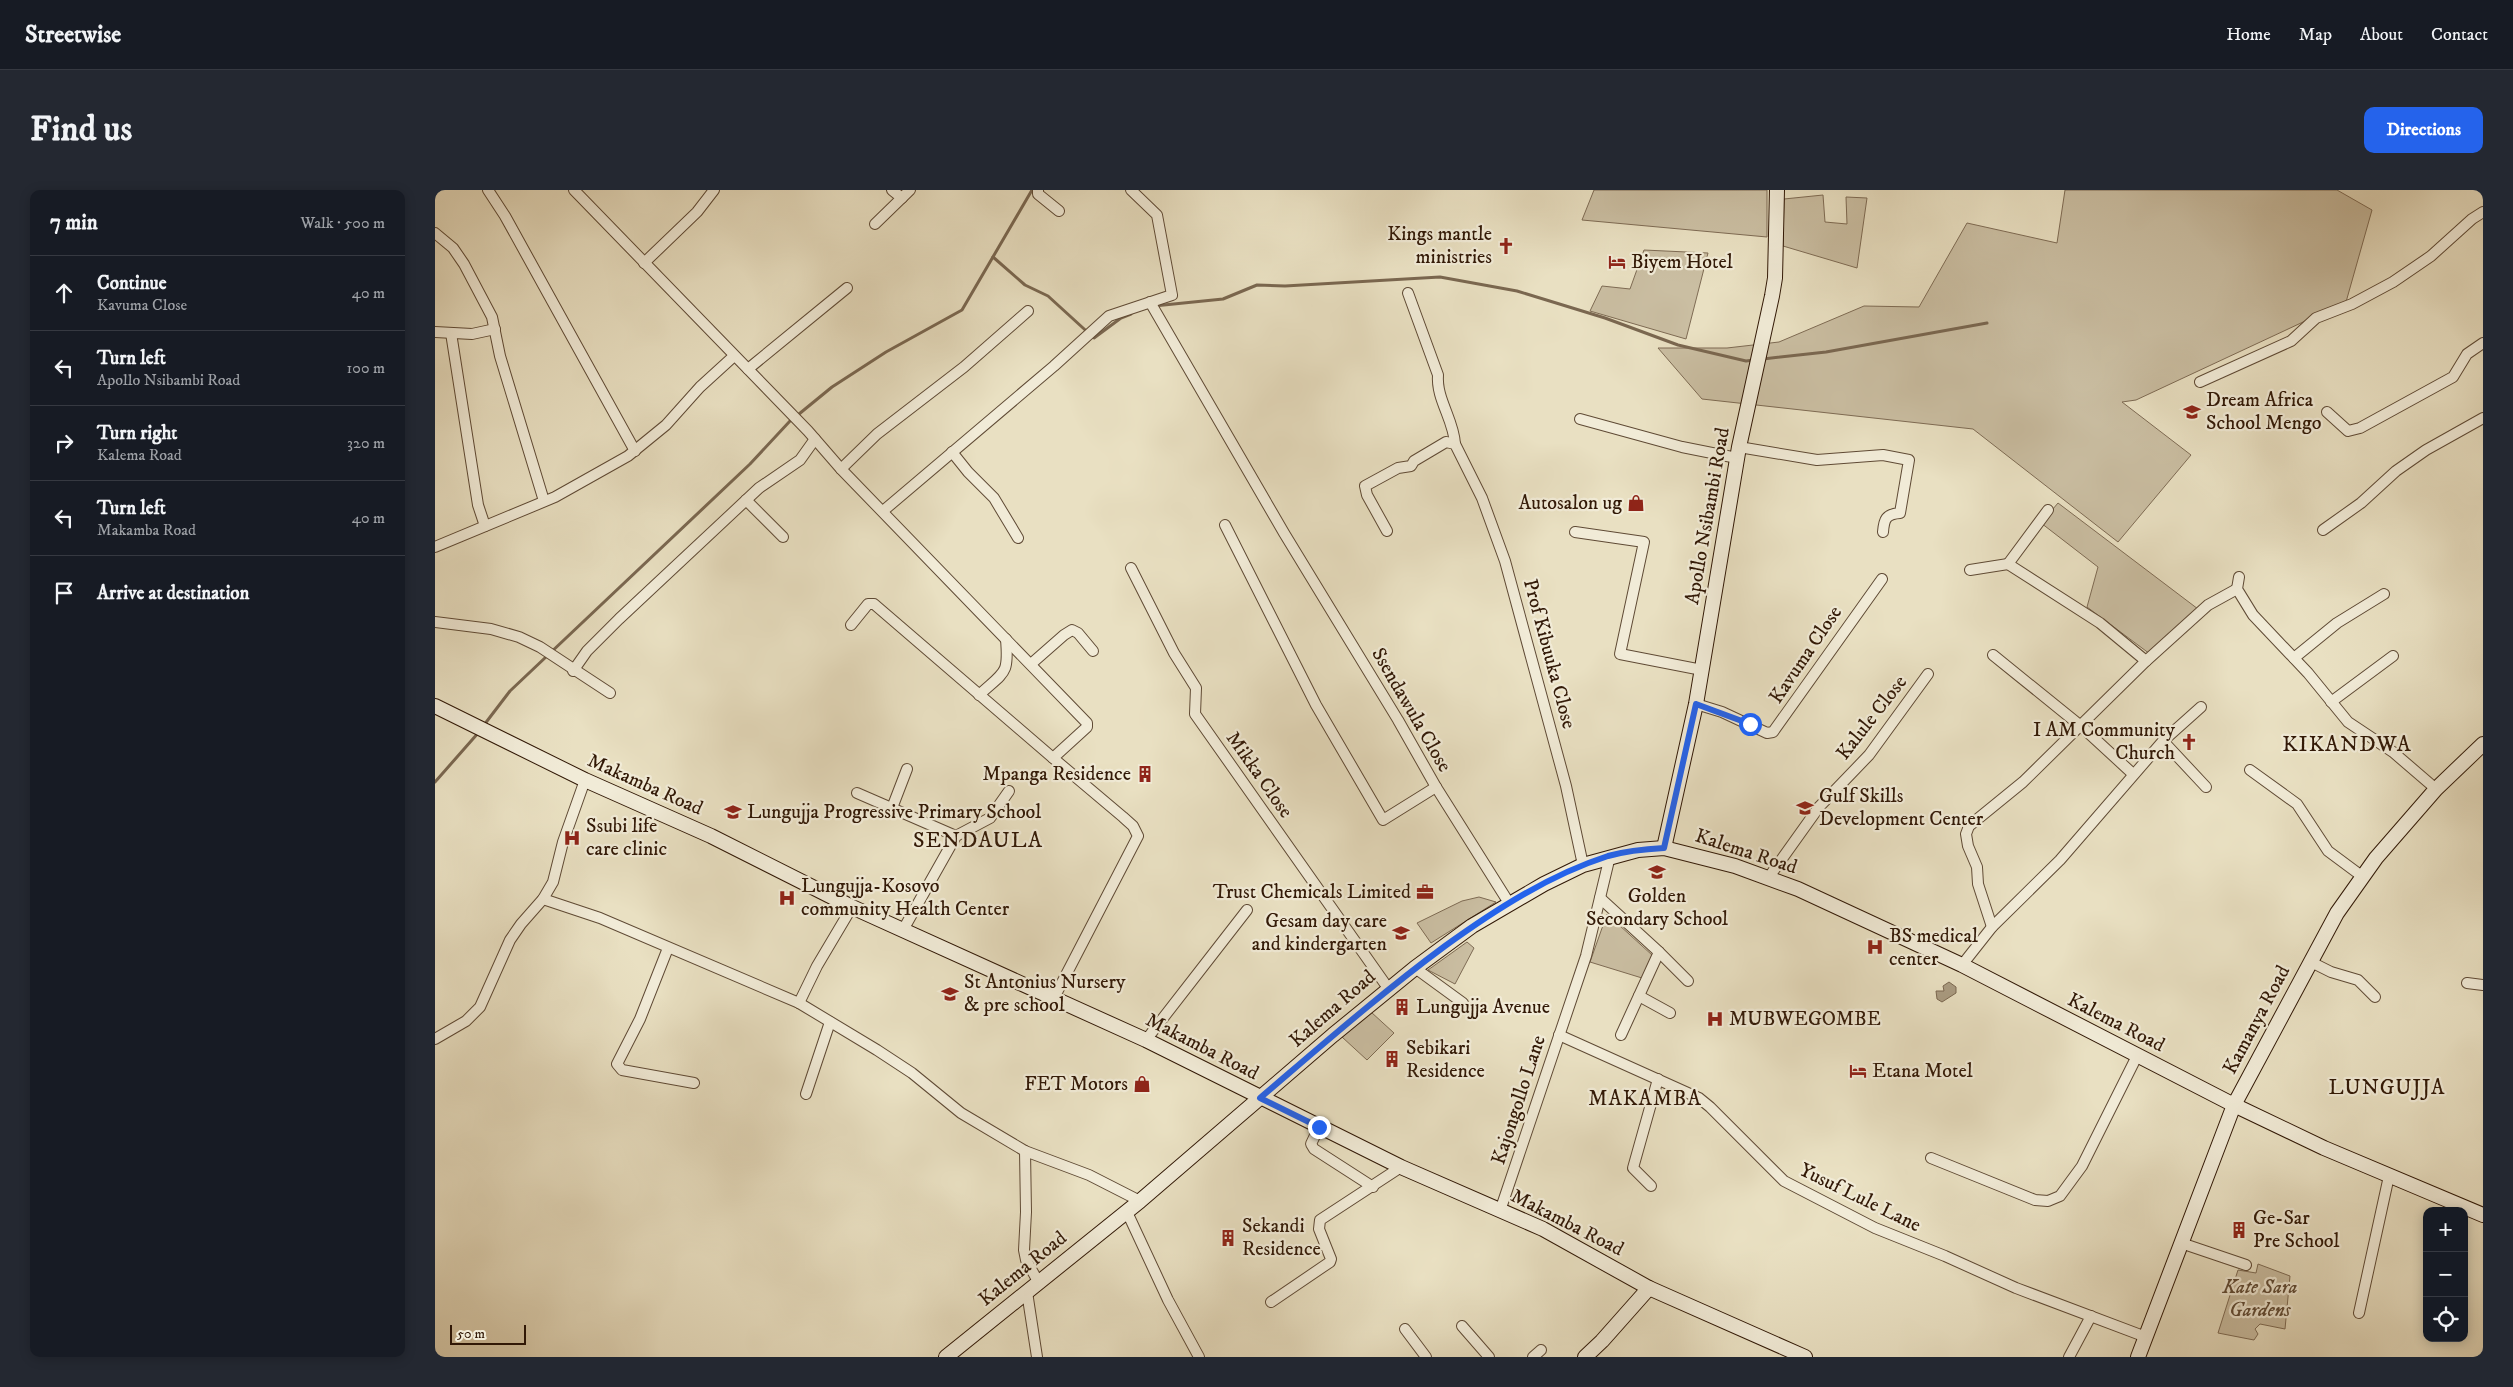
<!DOCTYPE html>
<html lang="en">
<head>
<meta charset="utf-8">
<style>
  :root { --surface:#171b24; --page:#242831; --text:#f1f3f6; --muted:#9ea1a6; --line:#363941; --accent:#2563eb }
  body { margin:0; font-family:"IM FELL DW Pica",serif; background:var(--page); color:var(--text) }
  .controls { position:absolute; right:15px; bottom:15px; display:grid; overflow:hidden; border-radius:10px; box-shadow:0 2px 12px #0003 }
  .controls button { width:45px; height:45px; display:grid; place-items:center; padding:0; border:0; border-bottom:1px solid var(--line); background:var(--surface); color:var(--text); font:25px sans-serif }
  .scale { position:absolute; left:15px; bottom:12px; width:76px; box-sizing:border-box; padding-left:5px; border:2px solid #311806; border-top:0; font-size:14px; line-height:18px; white-space:nowrap; color:#311806; -webkit-text-stroke:4px #f1ebd7; paint-order:stroke }
  .stop { position:absolute; width:15px; height:15px; margin:-11px; border:4px solid #2563eb; border-radius:50%; background:#fff }
  .stop.end { background:#2563eb; border-color:#fff; box-shadow:0 1px 5px #0008 }
  .list { margin:0; padding:0; list-style:none }
  h2 { display:flex; justify-content:space-between; align-items:center; height:65px; margin:0; padding:0 20px; font-size:21px }
  h2 small { font-size:16px; font-weight:400; color:var(--muted) }
  .list li { display:grid; grid-template-columns:32px 1fr auto; gap:15px; align-items:center; box-sizing:border-box; height:75px; padding:0 20px; border-top:1px solid var(--line) }
  .list b { display:block; font-size:19px; white-space:nowrap }
  .list p { margin:0; font-size:16px; white-space:nowrap; color:var(--muted) }
  .list em { font-size:16px; font-style:normal; color:var(--muted) }
  .icon { flex:none; width:28px; height:28px; fill:none; stroke:currentColor; stroke-width:2; stroke-linecap:round; stroke-linejoin:round }
  .map { position:relative; flex:none; width:2048px; height:1167px; overflow:hidden; border-radius:10px }
  header { display:flex; align-items:center; gap:30px; box-sizing:border-box; height:70px; padding:0 25px; background:var(--surface); border-bottom:1px solid var(--line) }
  header strong { font-size:24px }
  nav { display:flex; gap:28px; margin-inline-start:auto; font-size:18px }
  .intro { display:flex; align-items:center; justify-content:space-between; box-sizing:border-box; height:120px; padding:0 30px }
  h1 { margin:0; font-size:35px }
  .button { padding:12px 22px; border-radius:10px; background:var(--accent); color:#fff; font-size:18px; font-weight:700 }
  main { display:flex; gap:30px; padding:0 30px }
  aside { flex:1; background:var(--surface); border-radius:10px; box-shadow:0 2px 12px #0003 }
  .map>svg:first-child { display:block }
  .green { fill:#cabea2; stroke:#7e6b54 }
  .water { fill:#aa9c82; stroke:#7a6750 }
  .lines { fill:none; stroke-linecap:round; stroke-linejoin:round }
  .stream { stroke:#7a6750; stroke-width:3 }
  .street-casing { stroke:#5f4a35; stroke-width:12 }
  .secondary-casing { stroke:#311806; stroke-width:16 }
  .street { stroke:#f1ebd7; stroke-width:10 }
  .secondary { stroke:#f1ebd7; stroke-width:14 }
  .route { stroke:#2563eb; stroke-width:6 }
  .labels { text-anchor:middle; dominant-baseline:central; stroke-width:4.5; stroke-linejoin:round; paint-order:stroke }
  .poi-label { font-size:20px; fill:#311806; stroke:#f1ebd7; text-anchor:start }
  .street-label { font-size:20px; fill:#311806; stroke:#f1ebd7 }
  .park-label { font-size:20px; font-style:italic; fill:#5f4a35; stroke:#f1ebd7 }
  .neighbourhood-label { font-size:21px; letter-spacing:1px; fill:#311806; stroke:#f1ebd7 }
  .quarter-label { font-size:22px; letter-spacing:1px; fill:#311806; stroke:#f1ebd7 }
</style>
</head>
<body>
<header>
<strong>Streetwise</strong>
<nav><a>Home</a><a>Map</a><a>About</a><a>Contact</a></nav>
</header>
<div class="intro"><h1>Find us</h1><a class="button">Directions</a></div>
<main>
<aside>
<h2>7 min<small>Walk · 500 m</small></h2>
<ul class="list">
<li><svg class="icon" aria-label="ahead" viewBox="0 0 24 24"><path d="M12 20V5M6 11l6-6 6 6"/></svg><div><b>Continue</b><p>Kavuma Close</p></div><em>40 m</em></li>
<li><svg class="icon" aria-label="left" viewBox="0 0 24 24"><path d="M17 20v-9H6M10 6l-5 5 5 5"/></svg><div><b>Turn left</b><p>Apollo Nsibambi Road</p></div><em>100 m</em></li>
<li><svg class="icon" aria-label="right" viewBox="0 0 24 24"><path d="M7 20v-9h11M14 6l5 5-5 5"/></svg><div><b>Turn right</b><p>Kalema Road</p></div><em>320 m</em></li>
<li><svg class="icon" aria-label="left" viewBox="0 0 24 24"><path d="M17 20v-9H6M10 6l-5 5 5 5"/></svg><div><b>Turn left</b><p>Makamba Road</p></div><em>40 m</em></li>
<li><svg class="icon" aria-label="arrive" viewBox="0 0 24 24"><path d="M6 21V4h12l-3 4 3 4H6"/></svg><div><b>Arrive at destination</b></div></li>
</ul>
</aside>
<div class="map">
<svg width="2048" height="1167" viewBox="0 0 2048 1167">
  <rect width="100%" height="100%" fill="#e9e0c2"/>
  <filter id="stains"><feTurbulence type="fractalNoise" baseFrequency=".004" numOctaves="4"/><feColorMatrix values="0 0 0 0 .2 0 0 0 0 .09 0 0 0 0 .02 0 0 0 .5 -.17"/></filter>
  <radialGradient id="worn" r=".72"><stop offset=".6" stop-color="#630" stop-opacity="0"/><stop offset="1" stop-color="#630" stop-opacity=".3"/></radialGradient>
  <g class="green">
    <path d="M 1159,0 L 1332,0 L 1332,47 L 1147,30 Z"/>
    <path d="M 1630,0 L 1902,0 L 1937,20 L 1911,112 L 1701,210 L 1687,212 L 1756,265 L 1683,352 L 1538,239 L 1267,209 L 1223,158 L 1292,158 L 1344,152 L 1429,116 L 1484,117 L 1532,33 L 1622,53 Z"/>
    <path d="M 1388,5 L 1390,32 L 1412,34 L 1411,7 L 1432,8 L 1422,78 L 1348,56 L 1349,9 Z"/>
    <path d="M 1209,60 L 1273,63 L 1251,149 L 1155,121 L 1167,96 L 1195,99 Z"/>
    <path d="M 1623,313 L 1763,419 L 1715,464 L 1652,417 L 1663,377 L 1606,333 Z"/>
    <path d="M 1044,707 L 1061,712 L 996,753 L 982,733 L 1027,711 Z"/>
    <path d="M 1172,724 L 1217,765 L 1207,788 L 1155,772 Z"/>
    <path d="M 1032,752 L 1039,758 L 1020,794 L 993,780 Z"/>
    <path d="M 936,822 L 959,843 L 932,870 L 907,847 Z"/>
    <path d="M 1823,1074 L 1855,1086 L 1850,1139 L 1825,1134 L 1820,1139 L 1823,1144 L 1819,1150 L 1783,1143 L 1803,1080 L 1821,1083 Z"/>
  </g>
  <path class="water" d="M 1514,792 L 1521,797 L 1521,803 L 1507,812 L 1502,809 L 1501,801 L 1509,801 L 1508,796 Z"/>
  <g class="lines">
    <g class="stream">
      <path d="M 558,67 L 590,95 L 613,106 L 659,148 L 686,128 L 696,124"/>
      <path d="M 719,116 L 788,109 L 822,95 L 850,96 L 1005,87 L 1082,101 L 1170,128 L 1243,155 L 1311,171 L 1319,170"/>
      <path d="M 1328,169 L 1391,162 L 1552,133"/>
      <path d="M 364,224 L 397,197 L 451,162 L 527,120 L 597,0"/>
      <path d="M 49,535 L 75,501 L 315,274 L 355,231"/>
      <path d="M 0,592 L 44,542"/>
    </g>
    <g class="street-casing">
      <g id="street">
        <path d="M 53,0 L 70,26 L 200,261"/>
        <path d="M 139,0 L 373,241 L 406,279 L 652,533 L 652,537 L 618,568 L 688,627 L 698,636 L 703,646 L 619,808"/>
        <path d="M 457,0 L 467,8"/>
        <path d="M 603,0 L 603,4 L 624,21"/>
        <path d="M 440,34 L 475,0"/>
        <path d="M 0,43 L 18,58 L 29,74 L 57,127 L 65,166 L 109,311"/>
        <path d="M 209,73 L 262,22 L 279,0"/>
        <path d="M 973,103 L 1003,185 C 1001,209 1019,230 1020,254"/>
        <path d="M 715,112 L 849,343 L 963,530 L 1001,597 L 1074,713"/>
        <path d="M 0,142 L 37,144 L 60,139"/>
        <path d="M 16,143 L 43,315 L 50,336"/>
        <path d="M 313,179 L 412,98"/>
        <path d="M 1765,192 L 1856,151 L 1881,128 L 1917,114 L 1958,92 L 1996,66 L 2037,29 L 2048,22"/>
        <path d="M 1892,222 L 1913,241 L 1925,238 L 2018,187 L 2032,164 L 2048,153"/>
        <path d="M 1145,229 L 1247,257 L 1302,268"/>
        <path d="M 1304,257 L 1382,270 L 1448,265 L 1474,270 L 1465,323 C 1451,324 1449,329 1448,342"/>
        <path d="M 517,262 L 533,282 L 559,308 L 583,348"/>
        <path d="M 406,279 L 442,244 L 529,177 L 593,121"/>
        <path d="M 311,310 L 348,347"/>
        <path d="M 1613,320 L 1573,374 L 1665,433 L 1711,471"/>
        <path d="M 448,321 L 619,176 L 674,126 L 737,105 L 722,25 L 696,0"/>
        <path d="M 790,335 L 881,515 L 948,630 L 1001,597"/>
        <path d="M 1888,340 L 1926,313 L 1961,281 L 1991,260 L 2048,228"/>
        <path d="M 952,341 L 932,305 L 930,296 L 963,278 L 976,276 L 979,271 L 1011,252 L 1020,254 L 1047,308 L 1070,371 L 1131,596 L 1148,675"/>
        <path d="M 1140,342 L 1209,352 L 1185,464 L 1267,480"/>
        <path d="M 0,357 L 120,307 L 193,266 L 231,235 L 265,197 L 299,166"/>
        <path d="M 696,378 L 739,463 L 761,498 L 760,524 L 953,798"/>
        <path d="M 1535,380 L 1573,374"/>
        <path d="M 1804,387 L 1802,399 L 1818,425 L 1873,483 L 1913,532 L 1958,562 L 2001,599"/>
        <path d="M 0,432 L 56,439 L 84,447 L 105,457 L 175,503"/>
        <path d="M 416,435 L 433,414 L 439,414 L 618,568"/>
        <path d="M 1558,465 L 1647,537 L 1698,584"/>
        <path d="M 1859,468 L 1902,433 L 1949,404"/>
        <path d="M 596,474 L 629,445 L 637,440 L 643,443 L 658,461"/>
        <path d="M 138,481 L 152,461 L 184,429 L 324,298 L 365,270 L 380,249"/>
        <path d="M 544,505 C 570,481 574,485 571,449"/>
        <path d="M 1896,512 L 1958,466"/>
        <path d="M 1261,514 L 1287,522 L 1332,543 L 1338,542 L 1447,389"/>
        <path d="M 1728,551 L 1771,597"/>
        <path d="M 1815,580 L 1862,614 L 1893,661 L 1928,687"/>
        <path d="M 422,603 L 521,646"/>
        <path d="M 457,618 L 472,579"/>
        <path d="M 1334,687 L 1384,617 L 1434,565 L 1493,484"/>
        <path d="M 1165,708 L 1224,762 L 1253,791"/>
        <path d="M 108,709 L 165,728 L 364,813 L 442,860 L 477,883 L 526,923 L 590,961 L 591,1022 L 589,1060 L 591,1070 L 604,1093"/>
        <path d="M 1557,737 L 1543,694 L 1542,677 L 1533,656 L 1531,644 L 1534,636 L 1588,592 L 1711,471 L 1773,415 L 1802,399"/>
        <path d="M 468,740 L 521,646 L 555,628 L 574,601"/>
        <path d="M 233,758 L 205,829 L 182,874 L 187,880 L 259,893"/>
        <path d="M 1876,772 L 1896,782 L 1923,790 L 1940,807"/>
        <path d="M 1527,775 L 1557,737 L 1625,670 L 1728,551 L 1766,517"/>
        <path d="M 980,778 L 1028,813"/>
        <path d="M 2032,793 L 2048,795"/>
        <path d="M 1204,806 L 1235,823"/>
        <path d="M 364,813 L 382,776 L 417,717"/>
        <path d="M 1124,845 L 1264,908 L 1275,917 L 1349,991 L 1440,1038 L 1510,1066 L 1581,1098 L 1711,1147"/>
        <path d="M 1186,845 L 1224,762"/>
        <path d="M 0,849 L 31,831 L 45,817 L 75,750 L 86,734 L 108,709 L 118,692 L 128,652 L 150,590"/>
        <path d="M 711,850 L 812,720"/>
        <path d="M 371,904 L 395,832"/>
        <path d="M 884,937 L 876,954 L 879,959 L 938,997"/>
        <path d="M 590,961 L 654,985 L 705,1011"/>
        <path d="M 1496,968 L 1600,1010 L 1613,1011 L 1625,1006 L 1647,976 L 1702,866"/>
        <path d="M 1216,996 L 1198,978 L 1223,889"/>
        <path d="M 1065,1021 L 1151,766 L 1175,666"/>
        <path d="M 692,1022 L 733,1110 L 764,1167"/>
        <path d="M 1746,1053 L 1811,1075"/>
        <path d="M 592,1102 L 602,1167"/>
        <path d="M 836,1112 L 895,1072 L 896,1069 L 884,1039 L 885,1030 L 966,977"/>
        <path d="M 1924,1123 L 1954,986"/>
        <path d="M 1027,1136 L 1054,1167"/>
        <path d="M 970,1139 L 991,1167"/>
        <path d="M 1098,1167 L 1106,1160"/>
        <path d="M 1634,1167 L 1656,1126"/>
      </g>
    </g>
    <g class="secondary-casing">
      <g id="secondary">
        <path d="M 0,516 L 150,590 L 276,646 L 417,717 L 711,850 L 966,977 L 1108,1039 L 1214,1098 L 1370,1167"/>
        <path d="M 1229,658 L 1261,514 L 1304,257 L 1337,106 L 1340,88 L 1342,0"/>
        <path d="M 511,1167 L 705,1011 L 898,845 L 980,778 L 1037,736 L 1109,694 L 1148,675 L 1203,660 L 1229,658 L 1300,676 L 1363,699 L 1527,775 L 1799,915 L 1889,958 L 2048,1025"/>
        <path d="M 1150,1167 L 1167,1151 L 1214,1098"/>
        <path d="M 1703,1167 L 1799,915 L 1902,723 L 1941,668 L 2001,599 L 2048,554"/>
      </g>
    </g>
    <use href="#street" class="street"/>
    <use href="#secondary" class="secondary"/>
  </g>
  <g class="lines">
    <path class="route" d="M 884,937 L 825,908 C 886,856 945,804 1010,756 C 1060,720 1114,685 1173,666 C 1191,661 1210,659 1229,658 L 1261,514 L 1315,534"/>
  </g>
  <defs>
    <g id="church-bare" transform="scale(1.35)"><path d="M-1.2-6h2.4v3.5h3.3v2.4h-3.3V6h-2.4V-.1h-3.3v-2.4h3.3Z" fill="#8f2418" stroke="#f1ebd7" stroke-width="2.5" paint-order="stroke"/></g>
    <g id="hotel-bare" transform="scale(1.35)"><path d="M-6-4.5h1.5V1H6V5H4.5V3h-9V5H-6ZM-4 0a1.8 1.8 0 1 1 3.6 0ZM.5 0V-2.5h3Q6-2.5 6 0Z" fill="#8f2418" stroke="#f1ebd7" stroke-width="2.5" paint-order="stroke"/></g>
    <g id="school-bare" transform="scale(1.35)"><path d="M0-5L7-2L0 1L-7-2ZM-4 1L0 2.5L4 1V4Q0 6-4 4Z" fill="#8f2418" stroke="#f1ebd7" stroke-width="2.5" paint-order="stroke"/></g>
    <g id="shop-bare" transform="scale(1.35)"><path d="M-5-2.5h2.3a2.7 3.5 0 0 1 5.4 0H5L5.5 6h-11ZM-1.5-2.5h3a1.5 2.3 0 0 0-3 0Z" fill="#8f2418" stroke="#f1ebd7" stroke-width="2.5" paint-order="stroke"/></g>
    <g id="building-bare" transform="scale(1.35)"><path d="M-4-6H4V6H1V3H-1V6H-4ZM-2.5-4.3h1.7v1.8h-1.7ZM.8-4.3h1.7v1.8H.8ZM-2.5-1h1.7V.8h-1.7ZM.8-1h1.7V.8H.8Z" fill="#8f2418" stroke="#f1ebd7" stroke-width="2.5" paint-order="stroke"/></g>
    <g id="hospital-bare" transform="scale(1.35)"><path d="M-5-5h3v3.5h4V-5h3V5h-3V1.5h-4V5h-3Z" fill="#8f2418" stroke="#f1ebd7" stroke-width="2.5" paint-order="stroke"/></g>
    <g id="office-bare" transform="scale(1.35)"><path d="M-6-3h4V-5.5h4V-3h4V5H-6ZM-1-4.5V-3h2v-1.5ZM-6 0V1H6V0Z" fill="#8f2418" stroke="#f1ebd7" stroke-width="2.5" paint-order="stroke"/></g>
  </defs>
  <g fill-rule="evenodd">
    <use href="#church-bare" x="1071" y="56"/>
    <use href="#hotel-bare" x="1182" y="72"/>
    <use href="#school-bare" x="1757" y="222"/>
    <use href="#shop-bare" x="1201" y="313"/>
    <use href="#church-bare" x="1754" y="552"/>
    <use href="#building-bare" x="710" y="584"/>
    <use href="#school-bare" x="1370" y="618"/>
    <use href="#school-bare" x="298" y="622"/>
    <use href="#hospital-bare" x="137" y="648"/>
    <use href="#school-bare" x="1222" y="682"/>
    <use href="#office-bare" x="990" y="702"/>
    <use href="#hospital-bare" x="352" y="708"/>
    <use href="#school-bare" x="966" y="743"/>
    <use href="#hospital-bare" x="1440" y="757"/>
    <use href="#school-bare" x="515" y="804"/>
    <use href="#building-bare" x="967" y="817"/>
    <use href="#hospital-bare" x="1280" y="829"/>
    <use href="#building-bare" x="957" y="869"/>
    <use href="#hotel-bare" x="1423" y="881"/>
    <use href="#shop-bare" x="707" y="894"/>
    <use href="#building-bare" x="1804" y="1040"/>
    <use href="#building-bare" x="793" y="1048"/>
  </g>
  <g class="labels">
    <g class="poi-label">
      <text x="1057" y="44" text-anchor="end">Kings mantle<tspan x="1057" dy="23">ministries</tspan></text>
      <text x="1196" y="72">Biyem Hotel</text>
      <text x="1771" y="210">Dream Africa<tspan x="1771" dy="23">School Mengo</tspan></text>
      <text x="1187" y="313" text-anchor="end">Autosalon ug</text>
      <text x="1740" y="540" text-anchor="end">I AM Community<tspan x="1740" dy="23">Church</tspan></text>
      <text x="696" y="584" text-anchor="end">Mpanga Residence</text>
      <text x="1384" y="606">Gulf Skills<tspan x="1384" dy="23">Development Center</tspan></text>
      <text x="312" y="622">Lungujja Progressive Primary School</text>
      <text x="151" y="636">Ssubi life<tspan x="151" dy="23">care clinic</tspan></text>
      <text x="366" y="696">Lungujja-Kosovo<tspan x="366" dy="23">community Health Center</tspan></text>
      <text x="976" y="702" text-anchor="end">Trust Chemicals Limited</text>
      <text x="1222" y="706" text-anchor="middle">Golden<tspan x="1222" dy="23">Secondary School</tspan></text>
      <text x="952" y="731" text-anchor="end">Gesam day care<tspan x="952" dy="23">and kindergarten</tspan></text>
      <text x="1454" y="746">BS medical<tspan x="1454" dy="23">center</tspan></text>
      <text x="529" y="792">St Antonius Nursery<tspan x="529" dy="23">&amp; pre school</tspan></text>
      <text x="981" y="817">Lungujja Avenue</text>
      <text x="1294" y="829">MUBWEGOMBE</text>
      <text x="971" y="858">Sebikari<tspan x="971" dy="23">Residence</tspan></text>
      <text x="1437" y="881">Etana Motel</text>
      <text x="693" y="894" text-anchor="end">FET Motors</text>
      <text x="1818" y="1028">Ge-Sar<tspan x="1818" dy="23">Pre School</tspan></text>
      <text x="807" y="1036">Sekandi<tspan x="807" dy="23">Residence</tspan></text>
    </g>
    <g class="street-label">
      <text transform="translate(1273 326) rotate(-80)">Apollo Nsibambi Road</text>
      <text transform="translate(1114 464) rotate(75)">Prof Kibuuka Close</text>
      <text transform="translate(1371 465) rotate(-56)">Kavuma Close</text>
      <text transform="translate(976 520) rotate(60)">Ssendawula Close</text>
      <text transform="translate(1437 528) rotate(-52)">Kalule Close</text>
      <text transform="translate(824 585) rotate(55)">Mikka Close</text>
      <text transform="translate(210 595) rotate(24)">Makamba Road</text>
      <text transform="translate(1311 662) rotate(18)">Kalema Road</text>
      <text transform="translate(898 819) rotate(-41)">Kalema Road</text>
      <text transform="translate(1822 830) rotate(-62)">Kamanya Road</text>
      <text transform="translate(1681 833) rotate(27)">Kalema Road</text>
      <text transform="translate(767 857) rotate(27)">Makamba Road</text>
      <text transform="translate(1084 910) rotate(-72)">Kajongollo Lane</text>
      <text transform="translate(1425 1008) rotate(26)">Yusuf Lule Lane</text>
      <text transform="translate(1132 1033) rotate(27)">Makamba Road</text>
      <text transform="translate(588 1079) rotate(-39)">Kalema Road</text>
    </g>
    <g class="park-label">
      <text x="1825" y="1097">Kate Sara<tspan x="1825" dy="23">Gardens</tspan></text>
    </g>
    <g class="neighbourhood-label">
      <text x="1952" y="898">LUNGUJJA</text>
      <text x="1210" y="909">MAKAMBA</text>
    </g>
    <g class="quarter-label">
      <text x="1912" y="554">KIKANDWA</text>
      <text x="543" y="650">SENDAULA</text>
    </g>
  </g>
  <rect width="100%" height="100%" filter="url(#stains)"/>
  <rect width="100%" height="100%" fill="url(#worn)"/>
</svg>
<div class="controls">
<button>+</button>
<button>−</button>
<button><svg class="icon" aria-label="locate" viewBox="0 0 24 24"><circle cx="12" cy="12" r="6"/><path d="M12 2v4M12 18v4M2 12h4M18 12h4"/></svg></button>
</div>
<div class="scale">50 m</div>
<div class="stop" style="left:1315px;top:534px"></div>
<div class="stop end" style="left:884px;top:937px"></div>
</div>
</main>
</body>
</html>
